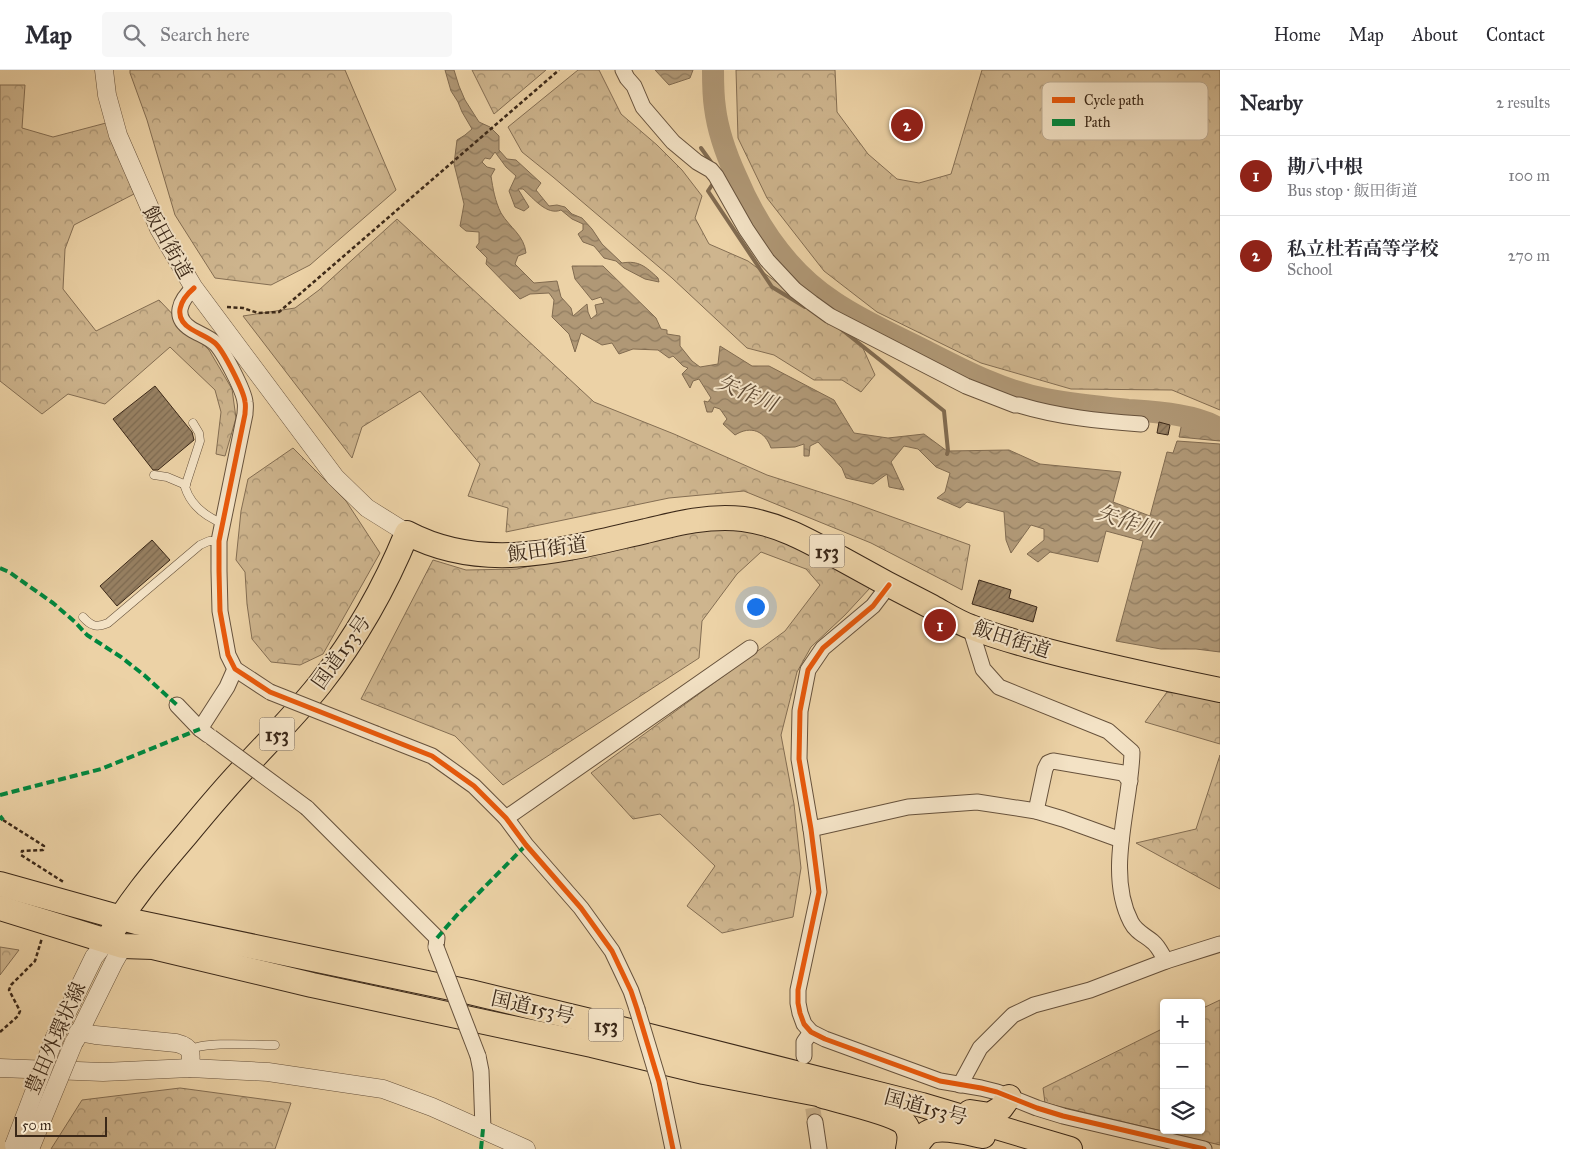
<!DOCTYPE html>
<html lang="en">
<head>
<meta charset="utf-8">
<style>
  :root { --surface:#fff; --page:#f7f7f7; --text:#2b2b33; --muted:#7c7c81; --line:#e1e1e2; --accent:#8f2418 }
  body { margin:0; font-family:"IM FELL Great Primer","Noto Serif JP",serif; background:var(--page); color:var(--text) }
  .controls { position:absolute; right:15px; bottom:15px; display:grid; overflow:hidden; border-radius:5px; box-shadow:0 1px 4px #0004 }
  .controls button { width:45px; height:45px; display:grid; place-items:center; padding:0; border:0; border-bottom:1px solid var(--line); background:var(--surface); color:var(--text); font:25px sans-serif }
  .scale { position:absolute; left:15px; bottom:12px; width:92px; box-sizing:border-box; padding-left:5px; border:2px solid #3b2818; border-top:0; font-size:14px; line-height:18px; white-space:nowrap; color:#3b2818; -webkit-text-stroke:4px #f3e2c5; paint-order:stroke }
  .you { position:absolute; left:755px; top:536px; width:18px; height:18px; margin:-12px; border:4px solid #fff; border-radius:50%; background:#1a73e8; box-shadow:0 0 0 8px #1a73e833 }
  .badge { display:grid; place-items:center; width:32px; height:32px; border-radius:50%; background:var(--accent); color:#fff; font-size:16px; font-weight:700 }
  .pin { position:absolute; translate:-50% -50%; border:2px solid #fff; box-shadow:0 1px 5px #0006 }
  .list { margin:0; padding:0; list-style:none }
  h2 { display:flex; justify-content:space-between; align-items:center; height:65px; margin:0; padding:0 20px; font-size:21px }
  h2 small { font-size:16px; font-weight:400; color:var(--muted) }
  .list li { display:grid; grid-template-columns:32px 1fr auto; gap:15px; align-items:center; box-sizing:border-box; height:80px; padding:0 20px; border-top:1px solid var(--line) }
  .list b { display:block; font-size:19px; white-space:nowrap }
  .list p { margin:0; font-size:16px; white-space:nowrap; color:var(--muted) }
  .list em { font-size:16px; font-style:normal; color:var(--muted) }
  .icon { flex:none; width:28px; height:28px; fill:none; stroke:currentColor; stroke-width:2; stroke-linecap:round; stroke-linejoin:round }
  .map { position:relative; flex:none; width:1220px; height:1079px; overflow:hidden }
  header { display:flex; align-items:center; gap:30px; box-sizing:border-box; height:70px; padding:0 25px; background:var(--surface); border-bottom:1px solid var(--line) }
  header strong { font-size:24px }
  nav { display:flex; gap:28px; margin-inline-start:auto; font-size:18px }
  .search { width:350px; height:45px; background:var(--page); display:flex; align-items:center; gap:12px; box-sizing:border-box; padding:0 18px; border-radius:5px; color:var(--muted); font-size:19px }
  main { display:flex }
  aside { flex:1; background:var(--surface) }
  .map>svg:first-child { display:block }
  .forest { fill:url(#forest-crowns); stroke:#846e53 }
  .water { fill:url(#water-waves); stroke:#816b50 }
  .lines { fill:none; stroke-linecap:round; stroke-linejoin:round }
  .stream { stroke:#816b50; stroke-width:4 }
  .river { stroke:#b09876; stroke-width:22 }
  .building { fill:url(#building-hatch); stroke:#3b2818 }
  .minor-tunnel { stroke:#c9b08a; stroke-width:15; stroke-dasharray:15 8; stroke-linecap:butt }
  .service-casing { stroke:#67523c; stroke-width:9 }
  .minor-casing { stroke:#67523c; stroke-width:17 }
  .tertiary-casing { stroke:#67523c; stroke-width:19 }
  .trunk-casing { stroke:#3b2818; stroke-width:26 }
  .path { stroke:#3b2818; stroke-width:2.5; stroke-dasharray:4 2.5; stroke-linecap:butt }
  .service { stroke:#f3e2c5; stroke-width:8 }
  .minor { stroke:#f3e2c5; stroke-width:15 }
  .tertiary { stroke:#f3e2c5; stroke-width:18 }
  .trunk { stroke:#ecd2a6; stroke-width:24 }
  .minor-bridge-casing { stroke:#67523c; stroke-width:17; stroke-linecap:butt }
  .tertiary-bridge-casing { stroke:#67523c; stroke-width:19; stroke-linecap:butt }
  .minor-bridge { stroke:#f3e2c5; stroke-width:15 }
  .tertiary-bridge { stroke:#f3e2c5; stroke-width:18 }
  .quiet { stroke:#00873e; stroke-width:4; stroke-dasharray:8 4; stroke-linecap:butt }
  .cycleway-casing { stroke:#f3e2c5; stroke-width:8 }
  .cycleway { stroke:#e8590c; stroke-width:5 }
  .labels { text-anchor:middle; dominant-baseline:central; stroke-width:4; stroke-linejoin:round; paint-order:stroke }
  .shield { fill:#f3e2c5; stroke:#72604c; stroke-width:1 }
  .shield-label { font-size:19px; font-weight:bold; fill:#3b2818 }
  .street-label { font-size:20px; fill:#3b2818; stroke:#f3e2c5 }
  .water-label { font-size:21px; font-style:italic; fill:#5e4a34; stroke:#f3e2c5 }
  .key { fill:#f3e2c5; stroke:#bcaa91; stroke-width:1 }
  .key-label { font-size:14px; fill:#3b2818 }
</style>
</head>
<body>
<header>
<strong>Map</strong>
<div class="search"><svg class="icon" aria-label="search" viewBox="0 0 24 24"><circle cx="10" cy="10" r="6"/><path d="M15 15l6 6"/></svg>Search here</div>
<nav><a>Home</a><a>Map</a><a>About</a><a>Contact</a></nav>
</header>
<main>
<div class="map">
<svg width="1220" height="1079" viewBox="0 0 1220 1079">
  <defs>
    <pattern id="forest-crowns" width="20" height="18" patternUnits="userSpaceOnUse" patternTransform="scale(1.25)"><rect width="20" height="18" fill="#ceb58e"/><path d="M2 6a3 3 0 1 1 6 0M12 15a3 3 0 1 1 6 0" fill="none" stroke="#a89373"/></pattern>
    <pattern id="water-waves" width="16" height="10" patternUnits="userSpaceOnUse" patternTransform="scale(1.25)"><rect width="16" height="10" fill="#b09876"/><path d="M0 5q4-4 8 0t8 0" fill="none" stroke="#907c60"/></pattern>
    <pattern id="building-hatch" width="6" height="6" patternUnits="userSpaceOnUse" patternTransform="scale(1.25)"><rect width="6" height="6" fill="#978062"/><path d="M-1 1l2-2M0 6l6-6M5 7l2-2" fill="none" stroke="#7c6950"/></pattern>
  </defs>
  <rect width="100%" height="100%" fill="#ecd2a6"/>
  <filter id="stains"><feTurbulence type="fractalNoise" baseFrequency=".004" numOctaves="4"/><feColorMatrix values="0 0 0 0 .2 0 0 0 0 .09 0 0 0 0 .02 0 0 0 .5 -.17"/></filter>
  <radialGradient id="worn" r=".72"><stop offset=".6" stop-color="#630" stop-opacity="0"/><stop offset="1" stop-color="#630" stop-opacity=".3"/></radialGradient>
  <g class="forest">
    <path d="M 130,0 L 345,0 L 396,120 L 310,195 L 271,215 L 215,208 L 175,145 L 147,50 L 130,3 Z"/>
    <path d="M 472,0 L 546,0 L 494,44 Z"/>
    <path d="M 578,0 L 599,0 L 621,44 L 657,75 L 682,100 L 702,126 L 695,148 L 709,174 L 748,191 L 862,276 L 875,305 L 861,322 L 842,310 L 814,310 L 774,285 L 747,278 L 672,208 L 553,107 L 522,82 L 508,57 Z"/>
    <path d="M 736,0 L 835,0 L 837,42 L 868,84 L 897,109 L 919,113 L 951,104 L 982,0 L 1220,0 L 1220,340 L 1172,320 L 1071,319 L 981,293 L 877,242 L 824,201 L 767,128 L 738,68 Z"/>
    <path d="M 0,15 L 25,15 L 22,58 L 53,67 L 106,53 L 134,124 L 74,155 L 65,179 L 63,219 L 96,261 L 159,230 L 182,254 L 209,280 L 232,319 L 236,348 L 225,386 L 216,384 L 221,342 L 215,320 L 170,277 L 105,334 L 68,324 L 42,344 L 0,311 Z"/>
    <path d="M 397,149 L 594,332 L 674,364 L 767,405 L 851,432 L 970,475 L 962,520 L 871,473 L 744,421 L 669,428 L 506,462 L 508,438 L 468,426 L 480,394 L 420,321 L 362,357 L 352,388 L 243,246 L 295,238 L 319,220 Z"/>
    <path d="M 293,378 L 346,431 L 380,483 L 323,584 L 300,595 L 271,592 L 252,569 L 247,534 L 245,502 L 236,490 L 241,441 L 248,409 Z"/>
    <path d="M 693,456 L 745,456 L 809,481 L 870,518 L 845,545 L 811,577 L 797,602 L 781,665 L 794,734 L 801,798 L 793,847 L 722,863 L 687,836 L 715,796 L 660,744 L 633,749 L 591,703 L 785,561 L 820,515 L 806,499 L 761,482 L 737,504 L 702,551 L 699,588 L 503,715 L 455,666 L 361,629 L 433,490 L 466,500 L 517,499 Z"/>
    <path d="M 1167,622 L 1220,628 L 1220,674 L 1145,652 Z"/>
    <path d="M 1220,685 L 1220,819 L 1136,773 L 1196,759 Z"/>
    <path d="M 0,877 L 19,880 L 0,905 Z"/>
    <path d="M 1220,930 L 1220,1075 L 1045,1033 L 1043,1018 L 1164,958 L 1164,1060 L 1201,1060 L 1201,939 Z"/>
    <path d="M 180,1018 L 291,1033 L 275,1079 L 51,1079 L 82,1030 Z"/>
  </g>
  <g class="water">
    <path d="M 445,0 L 454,0 L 459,16 L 465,30 L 479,52 L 490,57 L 499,66 L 499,80 L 507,89 L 516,90 L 541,113 L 536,120 L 549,136 L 557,135 L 565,137 L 572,144 L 582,148 L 592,159 L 602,174 L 622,193 C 639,190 646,197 658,208 L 659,212 L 645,209 L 624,198 L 616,191 L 604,188 L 594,176 L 583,172 L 578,164 L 583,160 L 583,154 L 572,149 L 561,140 C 547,146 533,128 523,119 L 518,119 L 529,137 L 524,141 L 515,137 L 509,121 L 516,106 L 506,97 L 495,82 L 490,89 L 485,88 L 482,92 L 487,97 L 495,99 L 491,106 C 493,119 495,131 501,143 C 510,158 524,165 526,183 L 518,186 L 515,194 L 534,213 L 557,211 L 561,227 L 571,238 L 573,246 L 587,234 L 588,242 L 591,249 L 597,244 L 595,235 L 604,233 L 601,227 L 592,230 L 575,209 L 572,196 L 603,196 L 656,248 L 661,259 L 667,260 L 667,264 L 680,266 L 680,276 L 692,291 L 700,297 L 718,294 L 720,276 L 752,296 L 769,296 L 834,330 L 854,363 L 888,368 L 924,364 L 947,381 L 1009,380 L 1040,394 L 1121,402 L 1113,432 L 1150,446 L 1167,382 L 1173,383 L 1177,371 L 1220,374 L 1220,582 L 1196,579 L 1161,579 L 1116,571 L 1143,471 L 1106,461 L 1098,492 L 1050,482 L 1038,492 L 1027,484 L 1044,470 L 1044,459 L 1031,455 L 1011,483 L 1006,470 L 1004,442 L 967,432 L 960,438 L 937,428 L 945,422 L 950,403 L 936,397 L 918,379 L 904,376 L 891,392 L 904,420 L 889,417 L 887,404 L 873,414 L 846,408 L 842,398 L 818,372 L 810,376 L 809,386 L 804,386 L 804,374 L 795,377 L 771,378 C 765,361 751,355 735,365 L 723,354 L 727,349 L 720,339 L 714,337 L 712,342 L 707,342 L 704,331 L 708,332 L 711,328 L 699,309 L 693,311 L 690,318 L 682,304 L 688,298 L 683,296 L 673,286 L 669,288 L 658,280 L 633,279 L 619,284 L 612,273 L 602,275 L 581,263 L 575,282 L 569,264 L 552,247 L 554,230 L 549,223 L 530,224 L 520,229 L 486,194 L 487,188 L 476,177 L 479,173 L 479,162 L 466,161 L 460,156 L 464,134 L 454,94 L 457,70 L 465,65 L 472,59 L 462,42 L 458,32 L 451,21 Z"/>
    <path d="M 655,0 L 693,0 L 690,8 L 669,15 Z"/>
    <path d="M 1185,338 L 1195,341 L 1220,357 L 1220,371 L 1179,367 Z"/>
  </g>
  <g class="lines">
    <g class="stream">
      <path d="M 701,78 L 711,92"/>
      <path d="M 714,112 L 708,121 L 772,217 L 805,237"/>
      <path d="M 841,259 L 944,341 L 948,381 L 947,384"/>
    </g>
    <path class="river" d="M 713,0 C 713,13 713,25 715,38 C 718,62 726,84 736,106 C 757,156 788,202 834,232 C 862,251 894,265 924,280 C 963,300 1003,321 1046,329 C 1073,334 1101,337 1128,340 C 1156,342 1196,344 1220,359"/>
  </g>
  <g class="building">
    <path d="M 155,316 L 192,362 L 194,370 L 158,400 L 153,400 L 113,349 Z"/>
    <path d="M 1159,352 L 1170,355 L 1168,365 L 1157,363 Z"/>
    <path d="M 152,470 L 170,490 L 117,536 L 100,516 Z"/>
    <path d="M 979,510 L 1011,520 L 1009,528 L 1037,537 L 1033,552 L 972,534 Z"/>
  </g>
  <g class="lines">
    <path class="minor-tunnel" d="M 809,1015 L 815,1052"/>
    <g class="service-casing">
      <g id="service">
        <path d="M 193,353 L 199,363 L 200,371 L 185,417 C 191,436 206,447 224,454"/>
        <path d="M 154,405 L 167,407 L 186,415"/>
        <path d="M 83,547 C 91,556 96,558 108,553 L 200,475 L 209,471 L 219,471"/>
        <path d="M 190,980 C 203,971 257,975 275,975"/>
      </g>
    </g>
    <g class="minor-casing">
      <g id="minor">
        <path d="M 623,0 L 627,8 L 634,16 L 643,37 L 673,72 L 697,92 L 711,100 L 716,106 L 746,159 L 767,190 L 795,220 L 812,233 L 830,246 L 966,316 L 1015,335 L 1019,335 C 1059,347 1099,351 1141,354"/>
        <path d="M 194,218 C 180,230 172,247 191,259 C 199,264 208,267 215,273 C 223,280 244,321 245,332 C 246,336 245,340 245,344 L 219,471 L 219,501 L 220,541 L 228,585 L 235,599 L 270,622"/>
        <path d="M 889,515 L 873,536 L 823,578 L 808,600 L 800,641 L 799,689 L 811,759 L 819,822 L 798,920 L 798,933 L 800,943 L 804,954 L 811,962 L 825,969 L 940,1011 L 981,1018 L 997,1022 L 1037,1038 L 1063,1046 L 1204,1079"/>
        <path d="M 970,557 L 983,599 L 999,617 L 1108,661 L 1132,682 C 1131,735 1105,802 1131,852 C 1136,862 1145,865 1153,872 C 1159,877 1162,885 1166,891"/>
        <path d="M 177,635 L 200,659 L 208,665"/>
        <path d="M 200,659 L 227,617 L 235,599"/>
        <path d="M 376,664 L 432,686 L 474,716 L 506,748 L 526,775 L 581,838 L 612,881 L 631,921 L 637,939"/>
        <path d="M 307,738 L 437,868 L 436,877"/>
        <path d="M 1036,741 L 1045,699 L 1048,693 L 1053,691 L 1123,703 L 1130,711"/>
        <path d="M 506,748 L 750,578"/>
        <path d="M 811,759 L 908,737 L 977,732 L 1036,741 L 1063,749 L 1121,770"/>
        <path d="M 478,986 L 481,1001 L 483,1059"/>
        <path d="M 804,986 L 804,972 L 811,962"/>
        <path d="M 659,1012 L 673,1079"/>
        <path d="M 960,1015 L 980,978 L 1013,945 L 1034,935 L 1090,920 L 1166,891 L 1220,874"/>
        <path d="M 815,1052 L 819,1079"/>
      </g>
    </g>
    <g class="tertiary-casing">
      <g id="tertiary">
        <path d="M 104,0 L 107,25 L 118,65 L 159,159 L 194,218 L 335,407 L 367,438 L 407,463"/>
        <path d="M 78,962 L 95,965 L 176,973 C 192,977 192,983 190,998"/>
        <path d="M 55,967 L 94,887 L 107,871"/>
        <path d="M 75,971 L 114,892 L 123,876"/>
        <path d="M 0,998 L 103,1002 L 190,998 L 268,1002 L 383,1019 L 432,1037 L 526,1079"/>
      </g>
    </g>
    <g class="trunk-casing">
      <g id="trunk">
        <path d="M 0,814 L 136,852 L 470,922 L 590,951 L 922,1035 L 1070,1079"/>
        <path d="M 0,838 L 123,876 L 153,877 L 312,915 L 592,975 L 704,1002 L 818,1024"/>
        <path d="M 107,871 C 128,832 157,799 186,765 C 205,742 225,718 246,696 C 271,669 297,643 320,614 C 356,568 385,517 407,463 C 485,504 566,479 646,461 C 678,453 710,445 743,449 C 780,454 809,471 842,489 C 872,506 902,522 932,537 C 945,544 957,552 971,557 C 996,567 1022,574 1048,581 C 1105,596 1162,608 1220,620"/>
        <path d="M 823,1026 C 840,1031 893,1043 904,1053 C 911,1061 910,1070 908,1079"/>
        <path d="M 970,1042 L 990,1045 L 1001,1038 L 1009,1027"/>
        <path d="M 914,1079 C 918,1074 922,1067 927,1063 C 940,1055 968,1063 983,1066"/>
      </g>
    </g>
    <g class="path">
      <path d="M 227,237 L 243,238 L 258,243 L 279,242 L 559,0"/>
      <path d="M 3,750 L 44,776 L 43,780 L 22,781 L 21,785 L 65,813"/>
      <path d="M 0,962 L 18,946 L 20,941 L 9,920 L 11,915 L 35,891 L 42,868"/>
    </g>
    <use href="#service" class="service"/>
    <use href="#minor" class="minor"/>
    <use href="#tertiary" class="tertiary"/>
    <use href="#trunk" class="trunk"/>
    <g class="minor-bridge-casing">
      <g id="minor-bridge">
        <path d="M 270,622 L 376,664"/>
        <path d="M 211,667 L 307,738"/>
        <path d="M 436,877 L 478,986"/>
        <path d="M 637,939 L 659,1012"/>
      </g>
    </g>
    <g class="tertiary-bridge-casing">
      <g id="tertiary-bridge">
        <path d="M 14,1075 L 55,967"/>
        <path d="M 30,1079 L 74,972"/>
      </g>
    </g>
    <use href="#minor-bridge" class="minor-bridge"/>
    <use href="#tertiary-bridge" class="tertiary-bridge"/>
    <g class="quiet">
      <path d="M 0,498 L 9,502 L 53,533 L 75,552 L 87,565 L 121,587 L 144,605 L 177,635"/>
      <path d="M 0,725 L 101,699 L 200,659"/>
      <path d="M 0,746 L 3,750"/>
      <path d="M 437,868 L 456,846 L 526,775"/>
      <path d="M 481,1079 L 483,1059"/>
    </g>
    <g class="cycleway-casing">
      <g id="cycleway">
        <path d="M 194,218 C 180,230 172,247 191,259 C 199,264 208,267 215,273 C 223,280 244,321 245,332 C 246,336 245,340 245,344 L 219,471 L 219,501 L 220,541 L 228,585 L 235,599 L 270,622 L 432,686 L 474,716 L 506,748 L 526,775 L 581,838 L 612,881 L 631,921 L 637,939 L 659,1012 L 673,1079"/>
        <path d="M 889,515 L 873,536 L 823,578 L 808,600 L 800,641 L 799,689 L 811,759 L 819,822 L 798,920 L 798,933 L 800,943 L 804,954 L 811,962 L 825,969 L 940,1011 L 981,1018 L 997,1022 L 1037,1038 L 1063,1046 L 1204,1079"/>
      </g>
    </g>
    <use href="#cycleway" class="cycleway"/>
  </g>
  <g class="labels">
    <g class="shield">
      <rect x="809.5" y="464.5" width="35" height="33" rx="4"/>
      <rect x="259.5" y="647.5" width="35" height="33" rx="4"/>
      <rect x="588.5" y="938.5" width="35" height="33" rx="4"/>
    </g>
    <g class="shield-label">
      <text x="827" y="481">153</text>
      <text x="277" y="664">153</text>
      <text x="606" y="955">153</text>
    </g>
    <g class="street-label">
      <text transform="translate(168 172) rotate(61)">飯田街道</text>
      <text transform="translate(547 479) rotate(-8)">飯田街道</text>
      <text transform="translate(1012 569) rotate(18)">飯田街道</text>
      <text transform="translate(341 582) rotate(-55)">国道153号</text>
      <text transform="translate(533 937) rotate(13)">国道153号</text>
      <text transform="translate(55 968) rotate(-66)">豊田外環状線</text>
      <text transform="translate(926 1037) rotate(15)">国道153号</text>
    </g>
    <g class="water-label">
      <text transform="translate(747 323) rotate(23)">矢作川</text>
      <text transform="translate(1127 451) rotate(18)">矢作川</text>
    </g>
  </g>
  <rect x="1042" y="12" width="166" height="58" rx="8" class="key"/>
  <rect x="1052" y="27" width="23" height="6" fill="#e8590c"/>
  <rect x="1052" y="49" width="23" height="7" fill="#00873e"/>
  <g class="key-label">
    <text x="1084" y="35">Cycle path</text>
    <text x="1084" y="57">Path</text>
  </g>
  <rect width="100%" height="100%" filter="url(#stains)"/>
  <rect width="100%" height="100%" fill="url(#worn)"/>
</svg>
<div class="controls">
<button>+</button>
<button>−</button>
<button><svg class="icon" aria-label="layers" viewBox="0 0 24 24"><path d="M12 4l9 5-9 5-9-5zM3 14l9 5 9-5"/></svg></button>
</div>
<div class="scale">50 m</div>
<div class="you"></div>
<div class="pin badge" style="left:940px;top:555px">1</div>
<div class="pin badge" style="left:907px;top:55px">2</div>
</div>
<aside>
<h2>Nearby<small>2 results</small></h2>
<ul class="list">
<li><span class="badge">1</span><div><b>勘八中根</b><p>Bus stop · 飯田街道</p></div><em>100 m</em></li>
<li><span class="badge">2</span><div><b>私立杜若高等学校</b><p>School</p></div><em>270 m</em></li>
</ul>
</aside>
</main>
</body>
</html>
